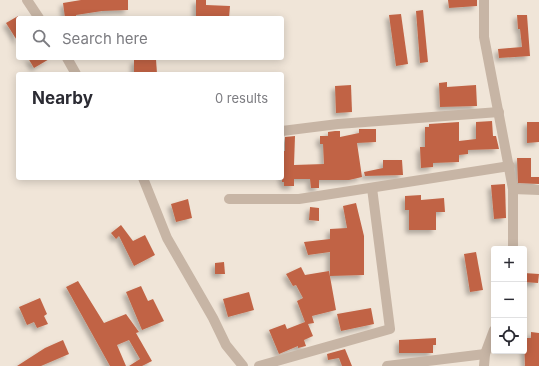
<!DOCTYPE html>
<html lang="en">
<head>
<meta charset="utf-8">
<style>
  :root { --surface:#fff; --page:#f7f7f7; --text:#2b2b33; --muted:#7c7c81; --line:#e1e1e2 }
  body { margin:0; font-family:Inter,sans-serif; background:var(--page); color:var(--text) }
  .controls { position:absolute; right:12px; bottom:12px; display:grid; overflow:hidden; border-radius:4px; box-shadow:0 2px 10px #0003 }
  .controls button { width:36px; height:36px; display:grid; place-items:center; padding:0; border:0; border-bottom:1px solid var(--line); background:var(--surface); color:var(--text); font:20px sans-serif }
  .list { margin:0; padding:0; list-style:none }
  h2 { display:flex; justify-content:space-between; align-items:center; height:52px; margin:0; padding:0 16px; font-size:17px }
  h2 small { font-size:13px; font-weight:400; color:var(--muted) }
  .icon { flex:none; width:22px; height:22px; fill:none; stroke:currentColor; stroke-width:2; stroke-linecap:round; stroke-linejoin:round }
  .map { position:relative; flex:none; width:539px; height:366px; overflow:hidden }
  .search { position:absolute; background:var(--surface); box-shadow:0 2px 10px #0003; left:16px; top:16px; width:268px; height:44px; display:flex; align-items:center; gap:10px; box-sizing:border-box; padding:0 14px; border-radius:4px; color:var(--muted); font-size:15px }
  .panel { position:absolute; background:var(--surface); box-shadow:0 2px 10px #0003; left:16px; top:72px; width:268px; height:108px; border-radius:4px }
  .map>svg:first-child { display:block }
  .building { fill:#c16445; filter:url(#shadow) }
  .lines { fill:none; stroke-linecap:round; stroke-linejoin:round }
  .minor { stroke:#c7b5a5; stroke-width:10 }
</style>
</head>
<body>
<div class="map">
<svg width="539" height="366" viewBox="0 0 539 366">
  <defs>
    <filter id="shadow"><feDropShadow dx="-3.5" dy="3.5" stdDeviation="2" flood-color="#0004"/></filter>
  </defs>
  <rect width="100%" height="100%" fill="#f0e5d8"/>
  <g class="building">
    <path d="M 81,0 L 128,0 L 128,10 L 102,11 L 76,15 L 77,18 L 65,18 L 63,3 Z"/>
    <path d="M 196,0 L 206,0 L 206,5 L 230,6 L 229,18 L 196,18 Z"/>
    <path d="M 448,0 L 477,0 L 477,6 L 449,8 Z"/>
    <path d="M 423,10 L 428,62 L 420,63 L 416,11 Z"/>
    <path d="M 401,14 L 408,64 L 396,66 L 389,15 Z"/>
    <path d="M 517,15 L 527,15 L 530,56 L 499,58 L 498,49 L 522,47 L 520,29 L 518,29 Z"/>
    <path d="M 18,16 L 18,42 L 6,23 Z"/>
    <path d="M 28,58 L 51,58 L 34,68 Z"/>
    <path d="M 156,59 L 157,74 L 134,74 L 134,60 Z"/>
    <path d="M 447,82 L 447,87 L 476,85 L 477,106 L 440,107 L 439,83 Z"/>
    <path d="M 351,85 L 352,112 L 336,113 L 335,86 Z"/>
    <path d="M 492,121 L 493,136 L 496,136 L 499,149 L 468,150 L 468,154 L 459,155 L 459,162 L 433,163 L 433,167 L 421,168 L 420,147 L 425,147 L 425,127 L 429,127 L 429,124 L 459,122 L 459,141 L 476,139 L 476,122 Z"/>
    <path d="M 527,122 L 539,122 L 539,142 L 527,143 Z"/>
    <path d="M 359,129 L 376,129 L 376,142 L 357,143 L 362,177 L 349,180 L 319,180 L 319,188 L 311,188 L 310,179 L 294,179 L 294,186 L 284,186 L 284,182 L 282,182 L 282,151 L 285,151 L 285,137 L 295,136 L 294,165 L 324,164 L 323,144 L 320,144 L 320,136 L 328,136 L 328,132 L 335,131 L 340,131 L 340,137 L 359,133 Z"/>
    <path d="M 517,158 L 531,158 L 531,177 L 539,177 L 539,184 L 518,183 Z"/>
    <path d="M 383,160 L 402,160 L 403,175 L 365,176 L 364,172 L 383,168 Z"/>
    <path d="M 505,184 L 506,218 L 494,219 L 491,185 Z"/>
    <path d="M 421,195 L 421,200 L 444,198 L 445,212 L 436,212 L 436,230 L 409,230 L 409,210 L 405,210 L 405,196 Z"/>
    <path d="M 188,199 L 192,218 L 176,222 L 171,204 Z"/>
    <path d="M 356,203 L 364,236 L 364,275 L 330,276 L 330,252 L 308,255 L 304,242 L 330,239 L 330,229 L 347,228 L 343,206 Z"/>
    <path d="M 310,207 L 319,208 L 319,221 L 309,220 Z"/>
    <path d="M 121,225 L 133,241 L 145,235 L 155,255 L 134,266 L 119,236 L 116,239 L 111,233 Z"/>
    <path d="M 476,252 L 483,290 L 470,292 L 464,254 Z"/>
    <path d="M 224,262 L 225,274 L 215,274 L 215,263 Z"/>
    <path d="M 301,267 L 305,275 L 329,271 L 336,310 L 312,316 L 314,323 L 308,324 L 313,336 L 304,340 L 306,346 L 298,348 L 298,346 L 279,354 L 269,330 L 285,324 L 287,329 L 305,322 L 297,301 L 303,298 L 296,285 L 293,286 L 286,274 Z"/>
    <path d="M 524,273 L 539,274 L 538,283 L 524,282 Z"/>
    <path d="M 78,281 L 104,323 L 126,314 L 139,332 L 136,333 L 152,361 L 142,366 L 129,366 L 140,359 L 129,340 L 117,345 L 126,366 L 110,366 L 66,287 Z"/>
    <path d="M 141,286 L 148,301 L 153,299 L 164,321 L 142,330 L 126,292 Z"/>
    <path d="M 249,292 L 254,310 L 228,317 L 223,299 Z"/>
    <path d="M 40,298 L 47,314 L 44,316 L 48,324 L 37,328 L 34,322 L 27,325 L 19,307 Z"/>
    <path d="M 371,308 L 374,324 L 341,331 L 337,314 Z"/>
    <path d="M 531,332 L 539,333 L 539,366 L 525,366 L 524,338 L 531,338 Z"/>
    <path d="M 436,338 L 436,345 L 433,345 L 433,353 L 399,353 L 399,340 Z"/>
    <path d="M 63,340 L 69,354 L 41,366 L 17,366 L 45,348 Z"/>
    <path d="M 345,349 L 352,366 L 342,366 L 339,358 L 328,360 L 327,354 Z"/>
  </g>
  <g class="lines">
    <g class="minor">
      <path d="M 27,0 L 39,18"/>
      <path d="M 484,0 L 484,37 L 513,189 L 513,249"/>
      <path d="M 67,58 L 76,74"/>
      <path d="M 282,131 L 338,124 L 499,112"/>
      <path d="M 143,178 L 167,238 L 213,318 L 226,345 L 243,366"/>
      <path d="M 513,189 L 539,190"/>
      <path d="M 229,199 L 299,199 L 510,166"/>
      <path d="M 259,366 L 390,329 L 372,188"/>
      <path d="M 387,366 L 485,354"/>
      <path d="M 484,366 L 485,354 L 494,330"/>
    </g>
  </g>
</svg>
<div class="controls">
<button>+</button>
<button>−</button>
<button><svg class="icon" aria-label="locate" viewBox="0 0 24 24"><circle cx="12" cy="12" r="6"/><path d="M12 2v4M12 18v4M2 12h4M18 12h4"/></svg></button>
</div>
<div class="search"><svg class="icon" aria-label="search" viewBox="0 0 24 24"><circle cx="10" cy="10" r="6"/><path d="M15 15l6 6"/></svg>Search here</div>
<section class="panel">
<h2>Nearby<small>0 results</small></h2>
<ul class="list">
</ul>
</section>
</div>
</body>
</html>
